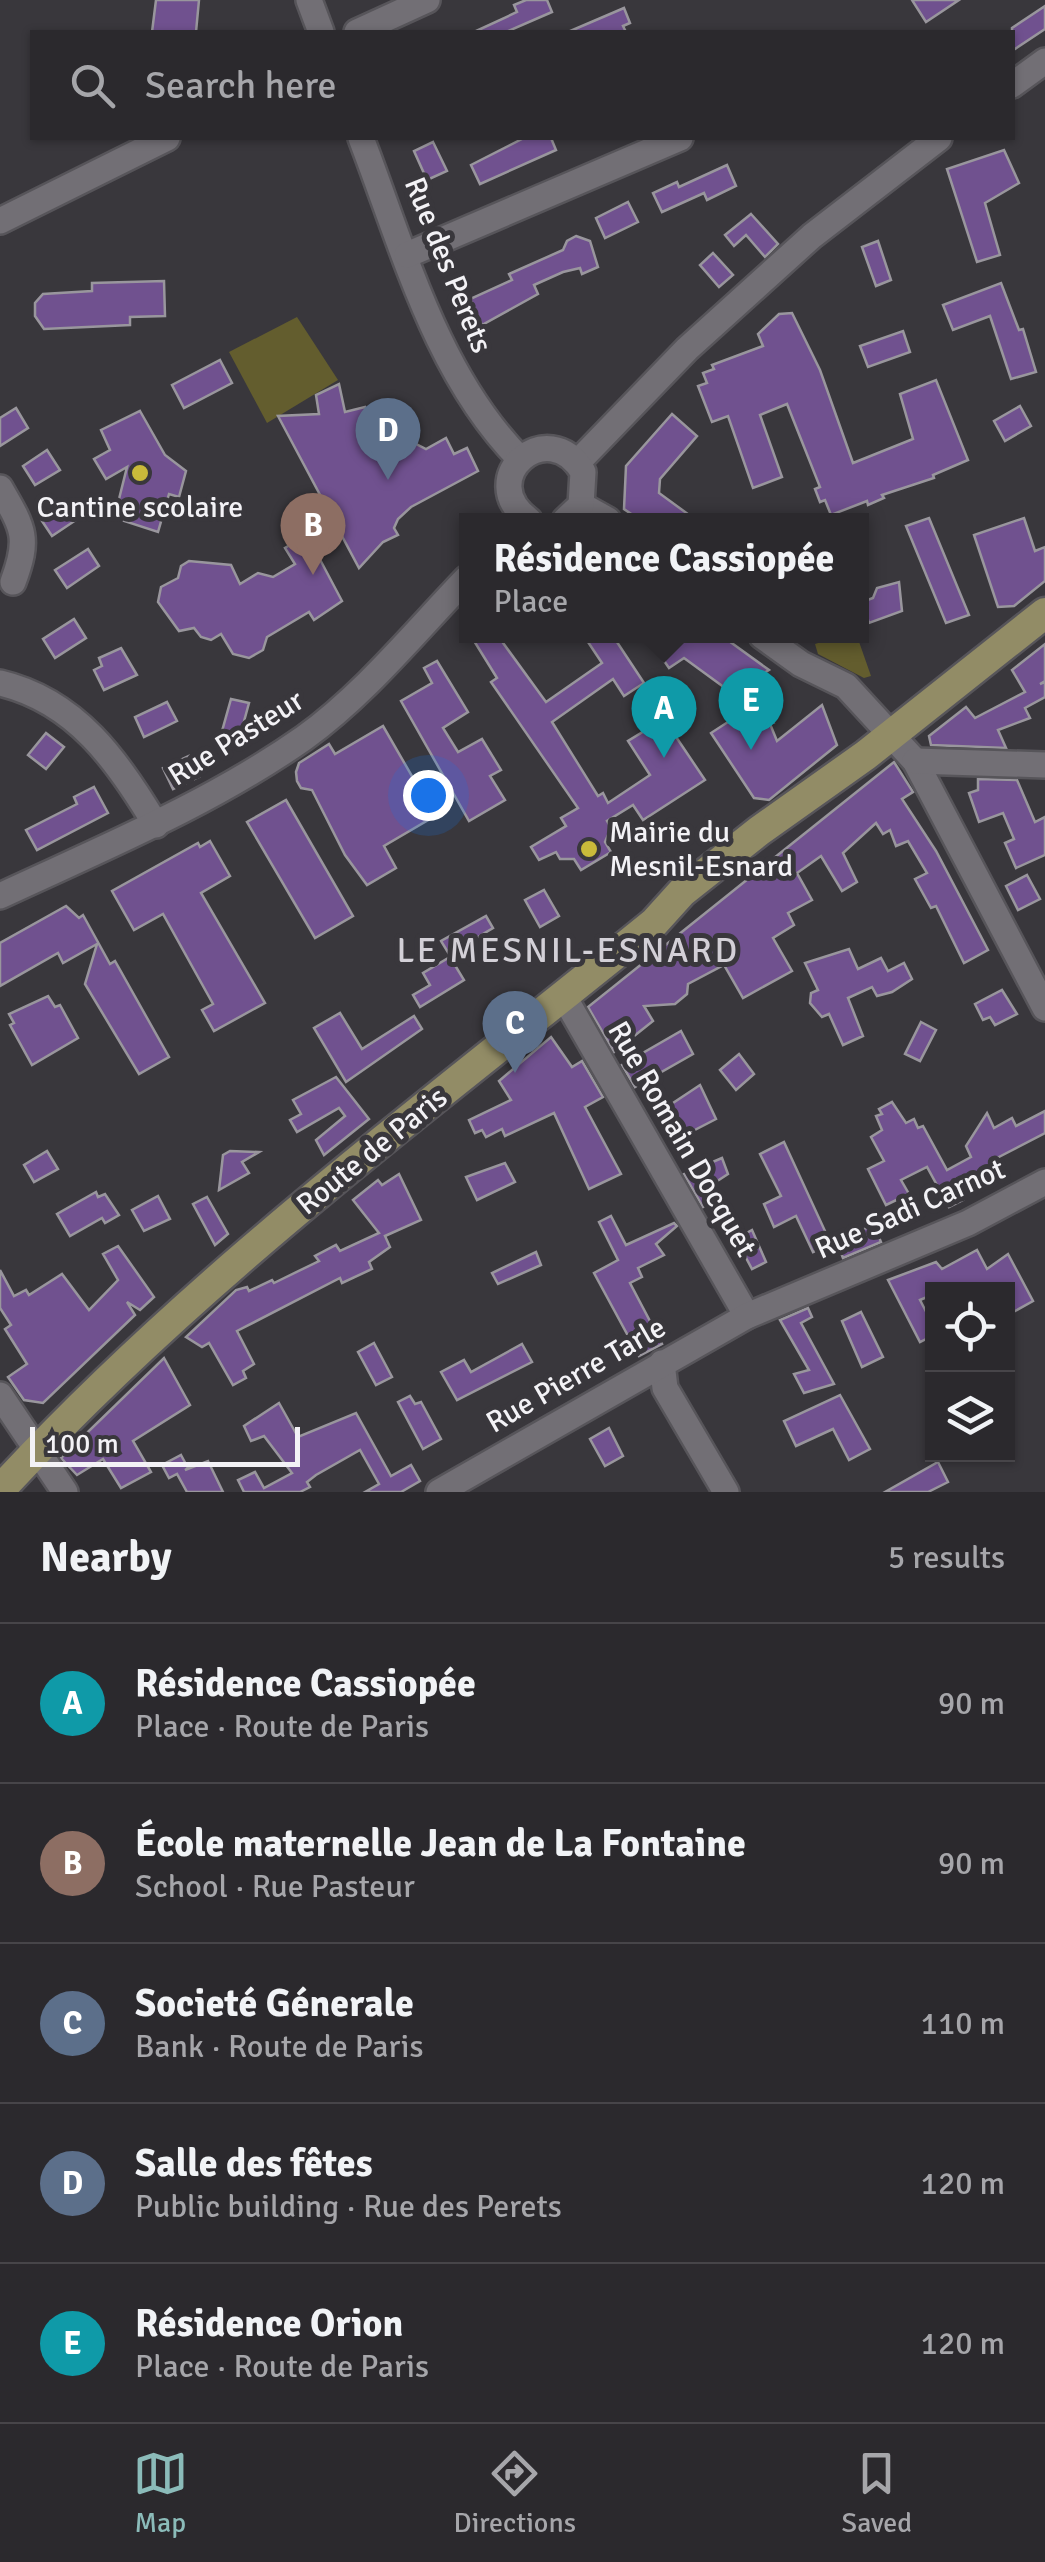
<!DOCTYPE html>
<html lang="en">
<head>
<meta charset="utf-8">
<style>
  :root { --surface:#2b292d; --page:#373539; --text:#f1f3f6; --muted:#a6a6aa; --line:#474549; --accent:#8bbbb9 }
  body { margin:0; font-family:Signika,sans-serif; background:var(--page); color:var(--text) }
  .controls { position:absolute; right:30px; bottom:30px; display:grid; overflow:hidden; border-radius:0px; box-shadow:0 2px 8px #0004 }
  .controls button { width:90px; height:90px; display:grid; place-items:center; padding:0; border:0; border-bottom:2px solid var(--line); background:var(--surface); color:var(--text); font:50px sans-serif }
  .scale { position:absolute; left:30px; bottom:25px; width:270px; box-sizing:border-box; padding-left:10px; border:5px solid #f3f2f6; border-top:0; font-size:28px; line-height:35px; white-space:nowrap; color:#f3f2f6; -webkit-text-stroke:8px #39373c; paint-order:stroke }
  .you { position:absolute; left:428px; top:795px; width:35px; height:35px; margin:-25px; border:8px solid #fff; border-radius:50%; background:#1a73e8; box-shadow:0 0 0 15px #1a73e833 }
  .badge { display:grid; place-items:center; width:65px; height:65px; border-radius:50%; background:var(--accent); color:#fff; font-size:32px; font-weight:700 }
  .pin { position:absolute; translate:-50% -82px; filter:drop-shadow(0 2px 5px #0008) }
  .pin::after { content:''; position:absolute; top:52px; width:35px; height:30px; background:inherit; clip-path:polygon(0 0,100% 0,50% 100%) }
  .popup { position:absolute; left:459px; top:513px; width:410px; height:130px; box-sizing:border-box; display:grid; place-content:center; border-radius:0px; background:var(--surface); filter:drop-shadow(0 2px 8px #0005); font-size:32px; white-space:nowrap; color:var(--muted) }
  .popup b { font-size:38px; color:var(--text) }
  .popup::after { content:''; position:absolute; left:50%; top:100%; margin-left:-20px; border:20px solid transparent; border-top-color:var(--surface) }
  .list { margin:0; padding:0; list-style:none }
  h2 { display:flex; justify-content:space-between; align-items:center; height:130px; margin:0; padding:0 40px; font-size:42px }
  h2 small { font-size:32px; font-weight:400; color:var(--muted) }
  .list li { display:grid; grid-template-columns:65px 1fr auto; gap:30px; align-items:center; box-sizing:border-box; height:160px; padding:0 40px; border-top:2px solid var(--line) }
  .list b { display:block; font-size:38px; white-space:nowrap }
  .list p { margin:0; font-size:32px; white-space:nowrap; color:var(--muted) }
  .list em { font-size:32px; font-style:normal; color:var(--muted) }
  .icon { flex:none; width:55px; height:55px; fill:none; stroke:currentColor; stroke-width:2; stroke-linecap:round; stroke-linejoin:round }
  .map { position:relative; flex:none; width:1045px; height:1492px; overflow:hidden }
  .search { position:absolute; background:var(--surface); box-shadow:0 2px 8px #0004; left:30px; right:30px; top:30px; height:110px; display:flex; align-items:center; gap:25px; box-sizing:border-box; padding:0 35px; border-radius:0px; color:var(--muted); font-size:38px }
  .sheet { height:930px; background:var(--surface) }
  nav { display:flex; justify-content:space-around; align-items:center; box-sizing:border-box; height:140px; border-top:2px solid var(--line); background:var(--surface); font-size:28px; color:var(--muted) }
  nav a { display:grid; justify-items:center; gap:5px }
  nav .on { color:var(--accent) }
  .map>svg:first-child { display:block }
  .green { fill:#635d2e }
  .building { fill:#70518f; stroke:#99969d; stroke-width:2.5 }
  .lines { fill:none; stroke-linecap:round; stroke-linejoin:round }
  .minor-casing { stroke:#57555a; stroke-width:30 }
  .major-casing { stroke:#57555a; stroke-width:35 }
  .minor { stroke:#726f75; stroke-width:25 }
  .major { stroke:#928c66; stroke-width:30 }
  .poi-dot { fill:#c9ba3a; stroke:#39373c; stroke-width:4 }
  .labels { text-anchor:middle; dominant-baseline:central; stroke-width:10; stroke-linejoin:round; paint-order:stroke }
  .street-label { font-size:30px; fill:#f3f2f6; stroke:#39373c }
  .poi-label { font-size:30px; fill:#f3f2f6; stroke:#39373c }
  .quarter-label { font-size:35px; letter-spacing:2.5px; fill:#d3d0d7; stroke:#39373c }
</style>
</head>
<body>
<div class="map">
<svg width="1045" height="1492" viewBox="0 0 1045 1492">
  <rect width="100%" height="100%" fill="#39373c"/>
  <g class="green">
    <path d="M 297,317 L 338,380 L 267,423 L 229,352 Z"/>
    <path d="M 840,636 L 857,636 L 871,676 L 864,678 L 818,654 L 815,644 Z"/>
  </g>
  <g class="building">
    <path d="M 156,0 L 199,0 L 196,32 L 152,32 Z"/>
    <path d="M 526,0 L 547,0 L 552,12 L 506,32 L 474,32 L 517,12 L 514,5 Z"/>
    <path d="M 912,0 L 959,0 L 926,22 Z"/>
    <path d="M 1045,6 L 1045,29 L 1012,51 L 1012,28 Z"/>
    <path d="M 624,8 L 630,23 L 623,26 L 626,32 L 568,32 Z"/>
    <path d="M 524,138 L 551,138 L 556,150 L 480,184 L 471,165 Z"/>
    <path d="M 433,142 L 447,171 L 427,180 L 414,151 Z"/>
    <path d="M 1004,150 L 1019,183 L 985,203 L 1000,255 L 977,262 L 947,169 Z"/>
    <path d="M 727,165 L 736,186 L 707,200 L 704,193 L 662,212 L 653,193 L 677,182 L 679,187 Z"/>
    <path d="M 628,202 L 638,222 L 605,238 L 596,218 Z"/>
    <path d="M 751,214 L 778,244 L 765,257 L 746,235 L 734,246 L 725,235 Z"/>
    <path d="M 576,236 L 590,241 L 598,267 L 582,274 L 580,268 L 563,272 L 534,285 L 538,294 L 482,325 L 470,299 L 512,280 L 509,274 L 563,250 L 567,241 Z"/>
    <path d="M 878,241 L 891,280 L 876,286 L 862,247 Z"/>
    <path d="M 713,253 L 733,275 L 719,287 L 700,265 Z"/>
    <path d="M 164,281 L 165,316 L 130,317 L 130,325 L 44,329 L 35,316 L 35,303 L 43,294 L 92,291 L 92,283 Z"/>
    <path d="M 1001,283 L 1019,330 L 1023,329 L 1036,372 L 1011,379 L 990,316 L 953,330 L 943,305 Z"/>
    <path d="M 792,313 L 820,370 L 853,463 L 913,439 L 900,394 L 936,380 L 968,460 L 933,475 L 934,478 L 882,495 L 884,498 L 868,505 L 867,501 L 831,515 L 825,500 L 820,502 L 815,489 L 820,487 L 787,404 L 760,415 L 782,477 L 753,488 L 728,416 L 712,422 L 698,386 L 707,383 L 703,373 L 714,369 L 712,365 L 763,346 L 758,334 L 779,314 Z"/>
    <path d="M 903,331 L 910,352 L 868,367 L 860,346 Z"/>
    <path d="M 220,360 L 232,383 L 184,408 L 172,385 Z"/>
    <path d="M 339,384 L 345,412 L 365,407 L 379,457 L 410,441 L 426,449 L 446,438 L 454,454 L 467,448 L 478,471 L 411,507 L 398,519 L 394,528 L 398,535 L 383,542 L 359,568 L 278,416 L 319,414 L 316,395 Z"/>
    <path d="M 1020,406 L 1031,426 L 1005,441 L 994,421 Z"/>
    <path d="M 16,408 L 28,428 L 0,446 L 0,418 Z"/>
    <path d="M 140,411 L 165,455 L 186,471 L 179,497 L 169,494 L 158,532 L 124,521 L 126,505 L 118,503 L 127,467 L 106,479 L 94,459 L 110,450 L 101,430 Z"/>
    <path d="M 672,414 L 697,436 L 660,479 L 659,493 L 696,520 L 640,520 L 624,509 L 626,466 Z"/>
    <path d="M 47,450 L 60,470 L 35,485 L 23,466 Z"/>
    <path d="M 64,502 L 76,520 L 52,536 L 40,518 Z"/>
    <path d="M 929,518 L 969,615 L 946,623 L 906,526 Z"/>
    <path d="M 1024,518 L 1035,551 L 1045,547 L 1045,581 L 1014,606 L 998,607 L 974,535 Z"/>
    <path d="M 307,535 L 342,601 L 314,620 L 309,612 L 267,637 L 263,650 L 249,658 L 233,654 L 221,634 L 211,640 L 201,637 L 194,628 L 179,631 L 158,602 L 161,587 L 178,578 L 181,566 L 189,561 L 231,565 L 240,584 L 258,573 L 273,577 L 295,564 L 285,548 Z"/>
    <path d="M 88,549 L 99,566 L 67,588 L 55,570 Z"/>
    <path d="M 899,582 L 902,611 L 869,623 L 862,602 L 873,598 L 877,588 Z"/>
    <path d="M 74,619 L 86,638 L 55,658 L 43,639 Z"/>
    <path d="M 471,636 L 498,636 L 546,702 L 602,663 L 584,636 L 613,636 L 644,683 L 624,696 L 613,679 L 552,722 L 598,796 L 603,793 L 608,803 L 650,775 L 628,741 L 664,719 L 705,780 L 643,820 L 633,805 L 607,821 L 611,828 L 605,842 L 611,852 L 581,870 L 574,859 L 560,859 L 556,852 L 539,860 L 531,847 L 566,826 L 561,818 L 578,808 L 491,682 L 497,678 Z"/>
    <path d="M 647,636 L 722,636 L 769,670 L 748,683 L 772,721 L 768,719 L 777,741 L 822,705 L 837,745 L 769,800 L 754,798 L 711,733 L 751,707 L 684,658 L 669,668 Z"/>
    <path d="M 1045,644 L 1045,681 L 1040,684 L 1045,682 L 1045,697 L 1025,708 L 1030,718 L 998,730 L 1006,748 L 931,745 L 929,736 L 966,707 L 975,718 L 1025,692 L 1012,670 Z"/>
    <path d="M 121,648 L 137,675 L 104,690 L 94,670 L 102,666 L 99,658 Z"/>
    <path d="M 437,661 L 468,712 L 443,728 L 458,752 L 482,739 L 501,770 L 490,776 L 505,800 L 469,821 L 401,701 L 432,683 L 424,668 Z"/>
    <path d="M 231,699 L 249,703 L 237,747 L 219,742 Z"/>
    <path d="M 167,702 L 177,721 L 144,737 L 135,717 Z"/>
    <path d="M 383,726 L 435,816 L 384,846 L 396,868 L 367,885 L 345,855 L 312,790 L 301,788 L 297,781 L 296,772 L 299,763 L 329,744 L 335,754 Z"/>
    <path d="M 46,733 L 64,747 L 46,769 L 28,755 Z"/>
    <path d="M 189,756 L 199,777 L 173,789 L 163,768 Z"/>
    <path d="M 894,762 L 913,792 L 902,799 L 936,851 L 988,950 L 964,963 L 936,906 L 931,908 L 915,879 L 927,873 L 908,841 L 896,846 L 890,830 L 883,834 L 876,823 L 843,853 L 857,882 L 842,891 L 821,856 L 797,873 L 812,900 L 788,913 L 794,925 L 773,938 L 792,971 L 743,998 L 724,965 L 688,984 L 687,994 L 675,1004 L 644,1006 L 653,1021 L 614,1052 L 588,1007 Z"/>
    <path d="M 978,779 L 1017,780 L 1035,822 L 1045,817 L 1045,855 L 1016,868 L 1005,843 L 1014,839 L 1003,813 L 979,822 L 969,793 L 978,790 Z"/>
    <path d="M 94,787 L 108,813 L 37,850 L 26,830 L 77,804 L 74,797 Z"/>
    <path d="M 286,800 L 353,916 L 315,938 L 247,822 Z"/>
    <path d="M 210,841 L 230,876 L 201,893 L 265,1003 L 214,1031 L 202,1010 L 213,1004 L 163,914 L 134,930 L 112,891 L 198,843 L 200,847 Z"/>
    <path d="M 1027,875 L 1040,899 L 1018,910 L 1006,886 Z"/>
    <path d="M 544,890 L 559,916 L 540,927 L 525,900 Z"/>
    <path d="M 66,906 L 79,918 L 83,915 L 110,964 L 115,961 L 169,1057 L 139,1074 L 85,984 L 97,944 L 63,963 L 58,953 L 0,986 L 0,943 Z"/>
    <path d="M 486,916 L 493,928 L 449,954 L 441,941 Z"/>
    <path d="M 849,949 L 858,969 L 881,958 L 888,971 L 904,963 L 912,979 L 892,992 L 877,996 L 872,987 L 848,998 L 863,1036 L 843,1045 L 829,1014 L 822,1017 L 810,1003 L 811,993 L 818,990 L 805,963 Z"/>
    <path d="M 450,957 L 464,980 L 420,1007 L 413,995 L 430,985 L 423,973 Z"/>
    <path d="M 1002,990 L 1017,1014 L 995,1025 L 990,1017 L 983,1020 L 975,1004 Z"/>
    <path d="M 48,996 L 55,1007 L 60,1005 L 78,1038 L 32,1065 L 10,1025 L 14,1023 L 9,1014 Z"/>
    <path d="M 340,1013 L 362,1049 L 414,1016 L 422,1029 L 346,1082 L 314,1028 Z"/>
    <path d="M 921,1022 L 936,1030 L 920,1061 L 905,1054 Z"/>
    <path d="M 681,1031 L 693,1054 L 635,1087 L 622,1065 Z"/>
    <path d="M 551,1037 L 572,1067 L 582,1061 L 603,1097 L 585,1107 L 621,1174 L 589,1189 L 554,1113 L 505,1136 L 502,1129 L 486,1137 L 482,1130 L 475,1133 L 469,1120 L 511,1100 L 499,1081 Z"/>
    <path d="M 739,1054 L 754,1074 L 736,1090 L 720,1070 Z"/>
    <path d="M 336,1077 L 369,1119 L 324,1155 L 316,1140 L 345,1116 L 339,1108 L 297,1132 L 290,1120 L 301,1114 L 293,1100 Z"/>
    <path d="M 700,1085 L 716,1119 L 683,1136 L 670,1105 Z"/>
    <path d="M 892,1102 L 906,1123 L 914,1119 L 918,1128 L 923,1126 L 947,1170 L 971,1157 L 966,1146 L 987,1113 L 994,1128 L 1012,1118 L 1016,1126 L 1045,1111 L 1045,1133 L 997,1158 L 1001,1167 L 957,1189 L 963,1200 L 949,1207 L 927,1167 L 901,1180 L 909,1194 L 886,1205 L 868,1169 L 884,1161 L 871,1137 L 882,1130 L 876,1116 L 882,1114 L 879,1109 Z"/>
    <path d="M 784,1142 L 831,1244 L 813,1252 L 796,1216 L 774,1227 L 764,1204 L 781,1196 L 760,1154 Z"/>
    <path d="M 47,1151 L 58,1169 L 34,1182 L 24,1165 Z"/>
    <path d="M 230,1151 L 259,1152 L 242,1162 L 249,1173 L 219,1190 L 223,1155 Z"/>
    <path d="M 722,1158 L 728,1174 L 705,1189 L 713,1201 L 703,1207 L 684,1174 Z"/>
    <path d="M 505,1163 L 515,1182 L 477,1200 L 466,1177 Z"/>
    <path d="M 399,1174 L 421,1220 L 385,1236 L 390,1247 L 369,1262 L 372,1269 L 342,1283 L 340,1278 L 237,1331 L 254,1364 L 243,1371 L 246,1378 L 233,1385 L 209,1343 L 202,1347 L 186,1337 L 236,1290 L 247,1287 L 249,1291 L 272,1280 L 274,1283 L 319,1261 L 315,1256 L 336,1245 L 340,1251 L 379,1233 L 353,1200 L 378,1180 L 382,1185 Z"/>
    <path d="M 96,1192 L 98,1197 L 105,1194 L 119,1215 L 105,1223 L 102,1218 L 70,1236 L 57,1214 Z"/>
    <path d="M 158,1196 L 170,1219 L 144,1231 L 132,1210 Z"/>
    <path d="M 207,1197 L 228,1234 L 215,1245 L 193,1204 Z"/>
    <path d="M 611,1216 L 626,1245 L 674,1223 L 677,1226 L 656,1244 L 664,1255 L 638,1268 L 642,1277 L 630,1283 L 662,1344 L 639,1356 L 594,1273 L 618,1260 L 599,1222 Z"/>
    <path d="M 874,1225 L 881,1242 L 843,1258 L 836,1240 Z"/>
    <path d="M 752,1230 L 766,1262 L 752,1269 L 736,1239 Z"/>
    <path d="M 118,1246 L 154,1297 L 140,1310 L 127,1302 L 135,1315 L 43,1403 L 24,1400 L 8,1377 L 27,1364 L 5,1329 L 11,1325 L 0,1308 L 0,1270 L 14,1296 L 26,1290 L 29,1295 L 62,1274 L 89,1310 L 118,1280 L 103,1254 Z"/>
    <path d="M 977,1250 L 987,1269 L 1008,1254 L 1033,1301 L 1008,1315 L 1008,1290 L 932,1290 L 932,1295 L 920,1300 L 932,1323 L 932,1336 L 920,1342 L 888,1280 L 936,1262 L 942,1269 Z"/>
    <path d="M 536,1252 L 541,1265 L 498,1284 L 492,1273 Z"/>
    <path d="M 808,1308 L 812,1317 L 801,1323 L 834,1384 L 804,1393 L 794,1374 L 809,1370 L 780,1320 Z"/>
    <path d="M 861,1312 L 883,1357 L 862,1367 L 842,1321 Z"/>
    <path d="M 374,1343 L 392,1377 L 376,1385 L 358,1352 Z"/>
    <path d="M 522,1344 L 532,1362 L 457,1400 L 441,1372 L 464,1360 L 471,1372 Z"/>
    <path d="M 164,1358 L 190,1405 L 133,1441 L 151,1472 L 121,1488 L 103,1459 L 77,1475 L 61,1458 Z"/>
    <path d="M 840,1395 L 870,1449 L 849,1460 L 833,1429 L 796,1446 L 784,1421 Z"/>
    <path d="M 410,1396 L 415,1404 L 421,1402 L 441,1439 L 423,1449 L 398,1402 Z"/>
    <path d="M 279,1403 L 298,1437 L 356,1413 L 391,1476 L 411,1465 L 420,1481 L 401,1492 L 365,1492 L 379,1484 L 360,1450 L 316,1475 L 307,1482 L 310,1487 L 300,1492 L 244,1492 L 238,1480 L 255,1472 L 264,1488 L 292,1473 L 264,1436 L 251,1441 L 244,1426 Z"/>
    <path d="M 609,1428 L 623,1456 L 605,1466 L 590,1439 Z"/>
    <path d="M 181,1455 L 188,1468 L 185,1470 L 208,1461 L 223,1492 L 187,1492 L 177,1474 L 169,1478 L 162,1465 Z"/>
    <path d="M 938,1462 L 948,1482 L 928,1492 L 885,1492 Z"/>
  </g>
  <g class="lines">
    <g class="minor-casing">
      <g id="minor">
        <path d="M 309,0 L 321,32"/>
        <path d="M 357,32 L 427,0"/>
        <path d="M 1012,85 L 1045,61"/>
        <path d="M 361,138 C 403,247 436,374 520,459"/>
        <path d="M 0,221 L 167,138"/>
        <path d="M 407,255 L 680,138"/>
        <path d="M 577,463 L 687,349 L 812,236 L 939,138"/>
        <path d="M 0,488 C 23,528 30,537 13,582"/>
        <path d="M 581,505 L 608,520"/>
        <path d="M 529,520 C 473,479 548,413 583,472 L 581,505 L 565,520"/>
        <path d="M 762,636 L 801,664 L 846,686 L 915,761 L 1045,1008"/>
        <path d="M 0,683 C 76,701 118,761 156,825"/>
        <path d="M 915,761 L 1045,765"/>
        <path d="M 0,896 C 103,848 210,804 304,738 C 365,694 415,632 467,578"/>
        <path d="M 563,995 L 747,1316"/>
        <path d="M 662,1363 L 665,1388 L 726,1492"/>
        <path d="M 0,1395 L 65,1492"/>
        <path d="M 439,1492 L 747,1316 L 968,1223 L 1045,1182"/>
      </g>
    </g>
    <g class="major-casing">
      <path id="major" d="M 0,1490 C 196,1277 430,1105 654,923 L 682,892 L 759,831 L 866,755 L 1045,613"/>
    </g>
    <use href="#minor" class="minor"/>
    <use href="#major" class="major"/>
  </g>
  <g class="poi-dot">
    <circle cx="140" cy="473" r="10"/>
    <circle cx="589" cy="849" r="10"/>
  </g>
  <g class="labels">
    <g class="street-label">
      <text transform="translate(448 265) rotate(68)">Rue des Perets</text>
      <text transform="translate(236 738) rotate(-32)">Rue Pasteur</text>
      <text transform="translate(682 1139) rotate(60)">Rue Romain Docquet</text>
      <text transform="translate(372 1151) rotate(-39)">Route de Paris</text>
      <text transform="translate(910 1209) rotate(-24)">Rue Sadi Carnot</text>
      <text transform="translate(576 1375) rotate(-30)">Rue Pierre Tarle</text>
    </g>
    <g class="poi-label">
      <text x="140" y="507">Cantine scolaire</text>
      <text x="609" y="832" text-anchor="start">Mairie du<tspan x="609" dy="34">Mesnil-Esnard</tspan></text>
    </g>
    <g class="quarter-label">
      <text x="568" y="950">LE MESNIL-ESNARD</text>
    </g>
  </g>
</svg>
<div class="controls">
<button><svg class="icon" aria-label="locate" viewBox="0 0 24 24"><circle cx="12" cy="12" r="6"/><path d="M12 2v4M12 18v4M2 12h4M18 12h4"/></svg></button>
<button><svg class="icon" aria-label="layers" viewBox="0 0 24 24"><path d="M12 4l9 5-9 5-9-5zM3 14l9 5 9-5"/></svg></button>
</div>
<div class="scale">100 m</div>
<div class="you"></div>
<div class="pin badge" style="left:664px;top:758px;background:#0f9aa8">A</div>
<div class="popup"><b>Résidence Cassiopée</b>Place</div>
<div class="pin badge" style="left:313px;top:575px;background:#8d6e63">B</div>
<div class="pin badge" style="left:515px;top:1073px;background:#5c6f8a">C</div>
<div class="pin badge" style="left:388px;top:480px;background:#5c6f8a">D</div>
<div class="pin badge" style="left:751px;top:750px;background:#0f9aa8">E</div>
<div class="search"><svg class="icon" aria-label="search" viewBox="0 0 24 24"><circle cx="10" cy="10" r="6"/><path d="M15 15l6 6"/></svg>Search here</div>
</div>
<section class="sheet">
<h2>Nearby<small>5 results</small></h2>
<ul class="list">
<li><span class="badge" style="background:#0f9aa8">A</span><div><b>Résidence Cassiopée</b><p>Place · Route de Paris</p></div><em>90 m</em></li>
<li><span class="badge" style="background:#8d6e63">B</span><div><b>École maternelle Jean de La Fontaine</b><p>School · Rue Pasteur</p></div><em>90 m</em></li>
<li><span class="badge" style="background:#5c6f8a">C</span><div><b>Societé Génerale</b><p>Bank · Route de Paris</p></div><em>110 m</em></li>
<li><span class="badge" style="background:#5c6f8a">D</span><div><b>Salle des fêtes</b><p>Public building · Rue des Perets</p></div><em>120 m</em></li>
<li><span class="badge" style="background:#0f9aa8">E</span><div><b>Résidence Orion</b><p>Place · Route de Paris</p></div><em>120 m</em></li>
</ul>
</section>
<nav>
<a class="on"><svg class="icon" aria-label="map" viewBox="0 0 24 24"><path d="M3 6l6-2 6 2 6-2v14l-6 2-6-2-6 2zM9 4v14M15 6v14"/></svg>Map</a>
<a><svg class="icon" aria-label="directions" viewBox="0 0 24 24"><path d="M12 3l9 9-9 9-9-9zM9 14v-3h6M13 9l2 2-2 2"/></svg>Directions</a>
<a><svg class="icon" aria-label="saved" viewBox="0 0 24 24"><path d="M7 4h10v16l-5-4-5 4z"/></svg>Saved</a>
</nav>
</body>
</html>
